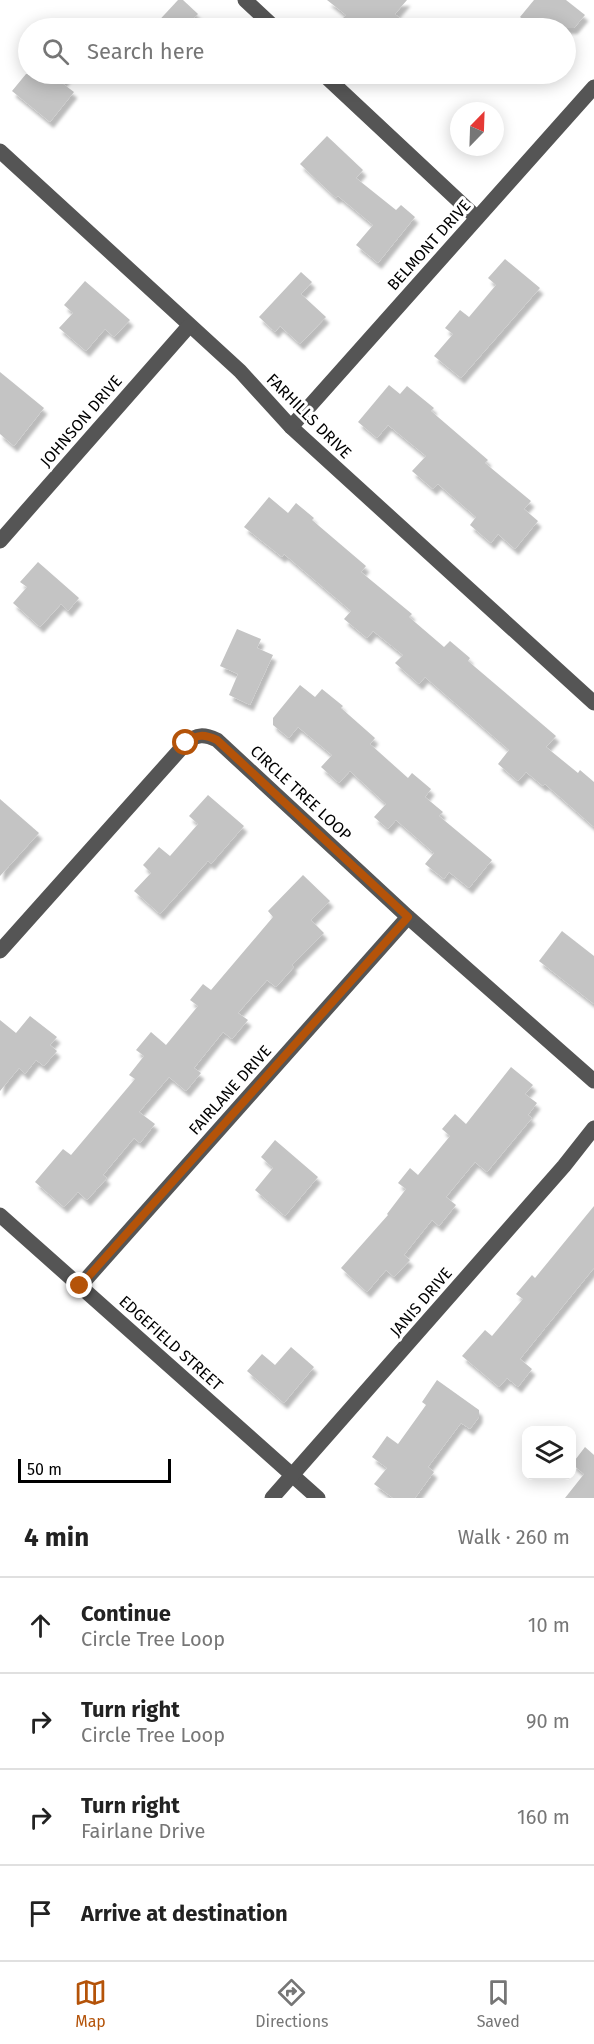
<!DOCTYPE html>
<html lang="en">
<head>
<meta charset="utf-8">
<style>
  :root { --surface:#fff; --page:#f6f6f6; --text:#222; --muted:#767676; --line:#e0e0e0; --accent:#b45309 }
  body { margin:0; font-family:"Fira Sans",sans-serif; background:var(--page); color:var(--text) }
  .controls { position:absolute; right:18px; bottom:18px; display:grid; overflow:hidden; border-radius:12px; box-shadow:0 3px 15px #0003 }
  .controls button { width:54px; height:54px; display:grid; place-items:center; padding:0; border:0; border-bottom:2px solid var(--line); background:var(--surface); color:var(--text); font:30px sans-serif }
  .compass { position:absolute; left:450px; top:102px; width:54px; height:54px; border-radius:50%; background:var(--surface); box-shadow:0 3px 15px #0003; rotate:23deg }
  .scale { position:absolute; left:18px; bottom:15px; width:153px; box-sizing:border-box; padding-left:6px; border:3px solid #000; border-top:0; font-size:16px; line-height:21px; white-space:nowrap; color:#000; -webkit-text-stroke:4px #fff; paint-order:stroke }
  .stop { position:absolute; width:18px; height:18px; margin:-14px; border:4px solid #b45309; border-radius:50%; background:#fff }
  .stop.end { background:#b45309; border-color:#fff; box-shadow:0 2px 6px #0008 }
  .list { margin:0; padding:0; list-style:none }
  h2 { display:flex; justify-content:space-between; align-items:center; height:78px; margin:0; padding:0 24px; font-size:26px }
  h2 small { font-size:20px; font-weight:400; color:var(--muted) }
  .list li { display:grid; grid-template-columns:39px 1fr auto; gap:18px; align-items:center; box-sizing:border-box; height:96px; padding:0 24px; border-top:2px solid var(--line) }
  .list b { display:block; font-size:22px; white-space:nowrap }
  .list p { margin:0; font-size:20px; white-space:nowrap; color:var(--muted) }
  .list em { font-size:20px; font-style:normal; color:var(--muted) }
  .icon { flex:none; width:33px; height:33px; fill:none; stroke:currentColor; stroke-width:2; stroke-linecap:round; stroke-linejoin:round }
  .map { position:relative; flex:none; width:594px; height:1498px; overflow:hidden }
  .search { position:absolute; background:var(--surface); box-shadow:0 3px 15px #0003; left:18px; right:18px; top:18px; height:66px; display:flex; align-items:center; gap:15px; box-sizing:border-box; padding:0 21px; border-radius:33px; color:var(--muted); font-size:22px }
  .sheet { height:462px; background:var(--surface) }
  nav { display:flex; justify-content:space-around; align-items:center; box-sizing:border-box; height:84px; border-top:2px solid var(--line); background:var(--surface); font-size:16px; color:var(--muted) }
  nav a { display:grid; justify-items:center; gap:3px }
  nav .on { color:var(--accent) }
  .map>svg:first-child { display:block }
  .building { fill:#c4c4c4; filter:url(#shadow) }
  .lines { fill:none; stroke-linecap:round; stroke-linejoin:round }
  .minor { stroke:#555; stroke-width:15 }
  .route { stroke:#b45309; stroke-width:8 }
  .labels { text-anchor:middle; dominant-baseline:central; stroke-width:6; stroke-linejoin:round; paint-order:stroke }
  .street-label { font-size:16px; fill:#000; stroke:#fff }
</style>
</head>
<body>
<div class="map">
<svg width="594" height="1498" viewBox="0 0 594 1498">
  <defs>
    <filter id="shadow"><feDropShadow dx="3.5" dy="6" stdDeviation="1.5" flood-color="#0004"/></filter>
  </defs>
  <rect width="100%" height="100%" fill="#fff"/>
  <g class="building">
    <path d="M 178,0 L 183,0 L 198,14 L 184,28 L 152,28 Z"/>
    <path d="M 327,0 L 407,0 L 395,14 L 411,28 L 351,28 L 341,20 L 346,15 Z"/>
    <path d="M 534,0 L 566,0 L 585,15 L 574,28 L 534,28 L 520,17 Z"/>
    <path d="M 26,74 L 69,74 L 62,83 L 74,92 L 50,122 L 12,91 Z"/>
    <path d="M 327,136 L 363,170 L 356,178 L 396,210 L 401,205 L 415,217 L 378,263 L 356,245 L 373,225 L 338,196 L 336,198 L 300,164 Z"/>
    <path d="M 505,259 L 540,288 L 461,378 L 434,356 L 453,334 L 445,328 L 460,310 L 469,317 L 496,285 L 488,278 Z"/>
    <path d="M 301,272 L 312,282 L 301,294 L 326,317 L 300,344 L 280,326 L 275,332 L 259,317 Z"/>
    <path d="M 85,281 L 130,320 L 114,337 L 105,329 L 86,351 L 59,328 L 73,313 L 64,305 Z"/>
    <path d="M 0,372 L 44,408 L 14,446 L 0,434 Z"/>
    <path d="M 389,385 L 400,394 L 407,386 L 434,408 L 431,411 L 488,460 L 485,463 L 531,501 L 524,509 L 538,521 L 515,549 L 498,534 L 491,543 L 470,525 L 476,517 L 438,484 L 433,489 L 412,471 L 426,456 L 388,425 L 377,438 L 358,422 Z"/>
    <path d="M 269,497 L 288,513 L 296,503 L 314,518 L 312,520 L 366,566 L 361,572 L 412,614 L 409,617 L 444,647 L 450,641 L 470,658 L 468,661 L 556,736 L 546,747 L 578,773 L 580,770 L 594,782 L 594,827 L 545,784 L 543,786 L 526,772 L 518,781 L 498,764 L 509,750 L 425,677 L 419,684 L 395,663 L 403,655 L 373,631 L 367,638 L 344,619 L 351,611 L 284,554 L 282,557 L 244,527 Z"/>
    <path d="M 38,562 L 79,598 L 68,611 L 61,604 L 40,627 L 13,603 L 27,587 L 20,582 Z"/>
    <path d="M 237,629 L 261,639 L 257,648 L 273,655 L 250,705 L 229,695 L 238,674 L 220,666 Z"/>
    <path d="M 300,685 L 315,697 L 322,689 L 343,706 L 341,708 L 375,738 L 370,744 L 408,778 L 412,773 L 431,789 L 425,797 L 443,812 L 439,816 L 492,860 L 469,888 L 449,872 L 444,879 L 425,864 L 434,853 L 396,820 L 388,829 L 374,817 L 386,804 L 350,771 L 339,783 L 321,767 L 332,755 L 298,727 L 289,738 L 273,725 L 273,718 Z"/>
    <path d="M 208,795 L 244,826 L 211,864 L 208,861 L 160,914 L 134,891 L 151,873 L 143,865 L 159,847 L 170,856 L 198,824 L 189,816 Z"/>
    <path d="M 0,799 L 39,833 L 0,876 Z"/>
    <path d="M 303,875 L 330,901 L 311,920 L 324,933 L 292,965 L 294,967 L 276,987 L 267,980 L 238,1013 L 248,1020 L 232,1039 L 223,1032 L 194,1068 L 201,1073 L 186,1091 L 169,1077 L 139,1112 L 155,1124 L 140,1143 L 134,1138 L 103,1175 L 107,1178 L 87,1200 L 78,1192 L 64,1207 L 35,1182 L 63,1149 L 71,1155 L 135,1079 L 129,1075 L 144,1056 L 136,1050 L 151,1032 L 166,1045 L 198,1006 L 190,1000 L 203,984 L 211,990 L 273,917 L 268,911 Z"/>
    <path d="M 562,931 L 594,956 L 594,1004 L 539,961 Z"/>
    <path d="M 30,1016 L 57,1037 L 50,1045 L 57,1051 L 44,1066 L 36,1060 L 25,1074 L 19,1068 L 0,1091 L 0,1020 L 16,1033 Z"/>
    <path d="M 511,1067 L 533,1085 L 525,1094 L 537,1103 L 528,1115 L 532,1118 L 487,1172 L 475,1162 L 446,1197 L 456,1205 L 439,1226 L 432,1220 L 404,1255 L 410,1260 L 394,1277 L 386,1270 L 367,1292 L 341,1268 L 388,1215 L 387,1214 L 406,1189 L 398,1183 L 410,1168 L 418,1175 L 450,1136 L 442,1129 L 455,1114 L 466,1124 Z"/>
    <path d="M 275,1140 L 318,1177 L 285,1216 L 255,1190 L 273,1168 L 261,1157 Z"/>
    <path d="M 594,1206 L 594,1268 L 520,1359 L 532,1369 L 518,1387 L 507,1378 L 499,1387 L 462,1356 L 485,1330 L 492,1336 L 523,1299 L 516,1294 L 532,1275 L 535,1278 Z"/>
    <path d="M 291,1347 L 314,1367 L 284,1403 L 247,1371 L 262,1354 L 275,1365 Z"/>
    <path d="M 437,1380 L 479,1410 L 479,1417 L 470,1429 L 461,1423 L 428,1467 L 434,1472 L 415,1498 L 393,1498 L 374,1484 L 387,1468 L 372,1457 L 387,1436 L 398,1444 L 426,1405 L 422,1402 Z"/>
    <path d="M 585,1447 L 594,1455 L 594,1498 L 565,1498 L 584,1474 L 572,1464 Z"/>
  </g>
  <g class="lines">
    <g class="minor">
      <path d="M 245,0 L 275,28"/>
      <path d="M 323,74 L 477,218"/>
      <path d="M 0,151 L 240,371 L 291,427 L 594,703"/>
      <path d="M 291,427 L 594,87"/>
      <path d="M 0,541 L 189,326"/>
      <path d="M 0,951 L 186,743 C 197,734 204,734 217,740 L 408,917 L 594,1081"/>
      <path d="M 0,1215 L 318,1498"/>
      <path d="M 80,1286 L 408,917"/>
      <path d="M 272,1498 L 564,1166 L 594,1128"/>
    </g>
  </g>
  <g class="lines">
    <path class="route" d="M 80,1286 L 408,917 L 217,740 C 204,734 197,734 186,743"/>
  </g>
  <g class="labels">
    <g class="street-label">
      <text transform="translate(429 245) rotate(-48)">BELMONT DRIVE</text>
      <text transform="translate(309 416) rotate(45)">FARHILLS DRIVE</text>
      <text transform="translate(81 421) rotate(-49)">JOHNSON DRIVE</text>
      <text transform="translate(301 793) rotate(43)">CIRCLE TREE LOOP</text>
      <text transform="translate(230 1090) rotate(-48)">FAIRLANE DRIVE</text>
      <text transform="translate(421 1302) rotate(-49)">JANIS DRIVE</text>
      <text transform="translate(171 1343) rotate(42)">EDGEFIELD STREET</text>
    </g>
  </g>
</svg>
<div class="controls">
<button><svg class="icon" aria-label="layers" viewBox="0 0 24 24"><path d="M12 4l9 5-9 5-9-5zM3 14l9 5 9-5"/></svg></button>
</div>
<svg class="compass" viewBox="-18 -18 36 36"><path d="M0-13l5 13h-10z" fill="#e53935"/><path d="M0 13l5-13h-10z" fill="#767676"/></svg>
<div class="scale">50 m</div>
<div class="stop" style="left:186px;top:743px"></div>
<div class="stop end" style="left:80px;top:1286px"></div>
<div class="search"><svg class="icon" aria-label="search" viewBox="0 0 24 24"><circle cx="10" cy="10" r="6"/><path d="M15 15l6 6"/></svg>Search here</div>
</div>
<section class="sheet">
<h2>4 min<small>Walk · 260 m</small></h2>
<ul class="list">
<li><svg class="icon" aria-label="ahead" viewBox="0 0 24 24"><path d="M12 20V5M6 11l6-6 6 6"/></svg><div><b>Continue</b><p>Circle Tree Loop</p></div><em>10 m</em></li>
<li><svg class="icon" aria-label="right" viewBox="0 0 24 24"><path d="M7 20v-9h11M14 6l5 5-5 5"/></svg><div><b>Turn right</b><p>Circle Tree Loop</p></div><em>90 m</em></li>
<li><svg class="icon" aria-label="right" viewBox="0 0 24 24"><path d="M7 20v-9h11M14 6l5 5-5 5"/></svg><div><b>Turn right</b><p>Fairlane Drive</p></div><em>160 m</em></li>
<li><svg class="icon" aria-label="arrive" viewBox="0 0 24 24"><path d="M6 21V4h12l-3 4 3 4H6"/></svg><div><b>Arrive at destination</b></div></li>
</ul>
</section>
<nav>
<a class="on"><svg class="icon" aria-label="map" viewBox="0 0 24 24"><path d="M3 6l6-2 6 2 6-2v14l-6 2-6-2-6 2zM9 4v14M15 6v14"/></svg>Map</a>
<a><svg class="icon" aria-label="directions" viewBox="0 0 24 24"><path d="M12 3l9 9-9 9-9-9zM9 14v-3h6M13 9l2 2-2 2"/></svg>Directions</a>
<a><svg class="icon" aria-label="saved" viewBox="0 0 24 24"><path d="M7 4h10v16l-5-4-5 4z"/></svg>Saved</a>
</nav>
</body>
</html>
